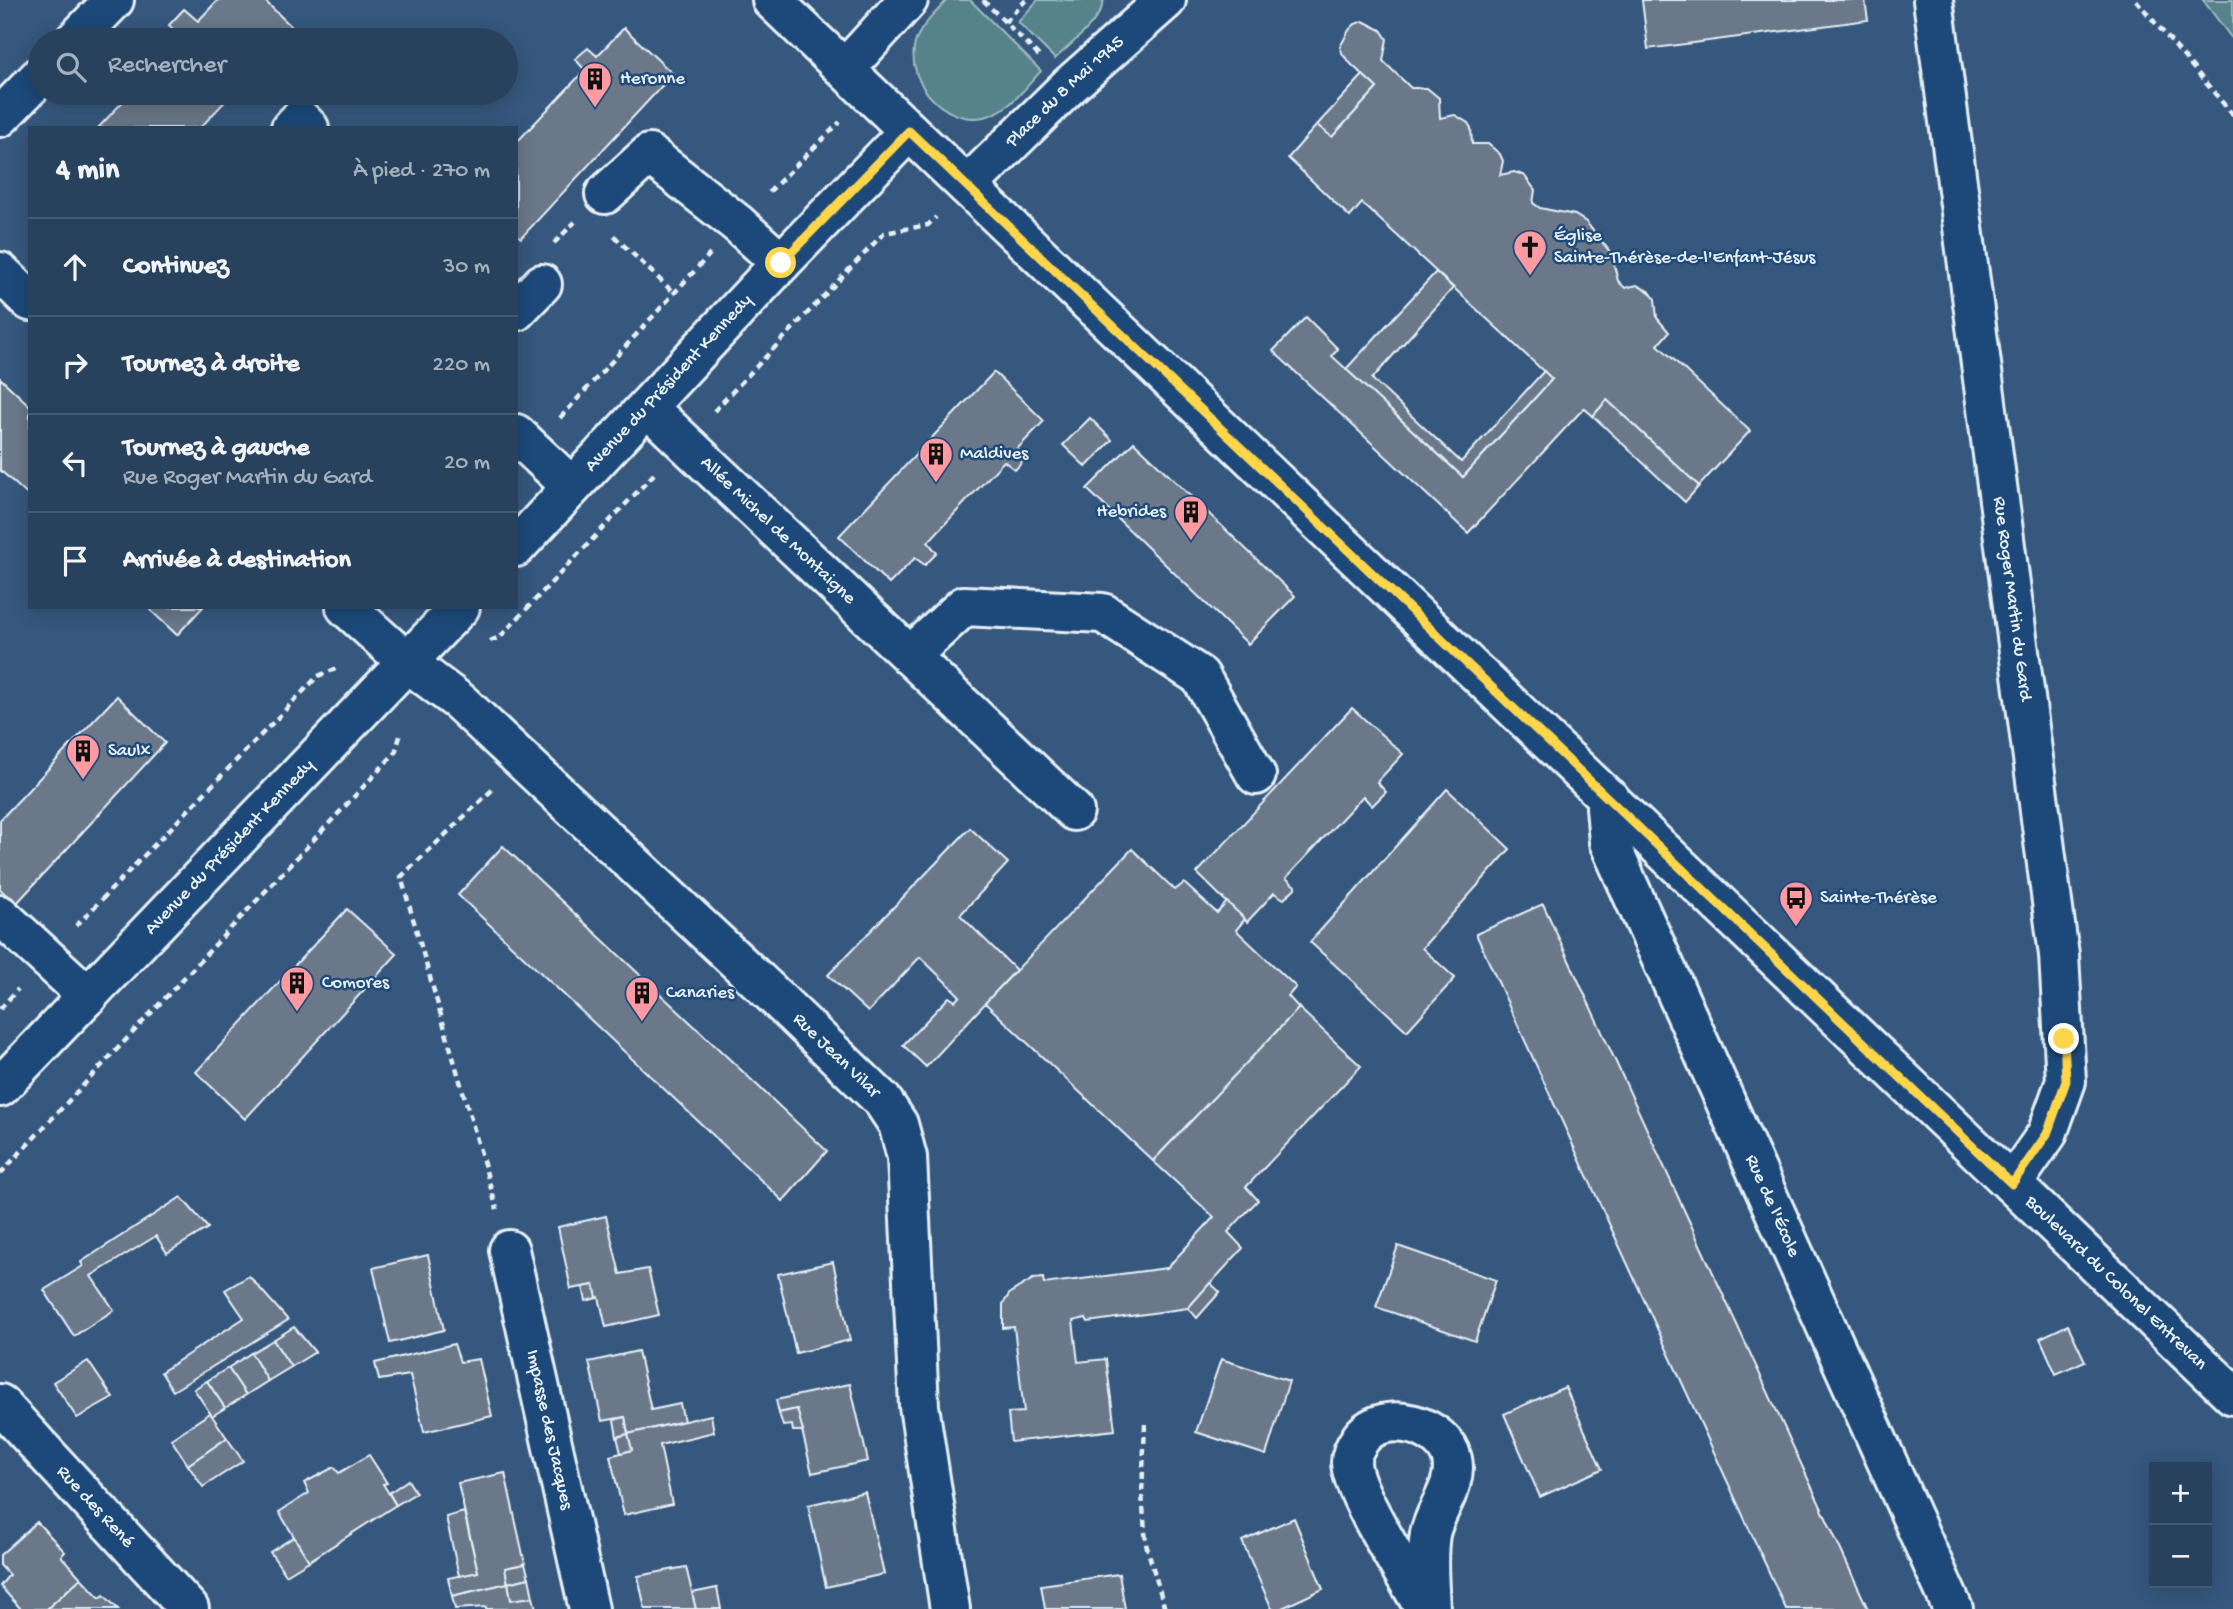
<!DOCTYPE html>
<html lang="fr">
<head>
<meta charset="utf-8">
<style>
  :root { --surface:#28425e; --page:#344d67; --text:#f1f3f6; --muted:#a5b0bc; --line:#445b73 }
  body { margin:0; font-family:"Gochi Hand",sans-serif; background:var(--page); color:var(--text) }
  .controls { position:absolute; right:21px; bottom:21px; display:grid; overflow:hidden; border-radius:0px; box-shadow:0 4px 18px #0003 }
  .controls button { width:63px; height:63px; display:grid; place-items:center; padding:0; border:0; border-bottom:2px solid var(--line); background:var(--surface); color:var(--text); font:35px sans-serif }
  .stop { position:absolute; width:21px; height:21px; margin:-16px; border:5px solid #ffd54a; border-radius:50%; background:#fff }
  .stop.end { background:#ffd54a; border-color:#fff; box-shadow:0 2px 7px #0008 }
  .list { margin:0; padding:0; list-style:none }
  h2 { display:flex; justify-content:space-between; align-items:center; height:91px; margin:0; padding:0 28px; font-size:30px }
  h2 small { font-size:23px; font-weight:400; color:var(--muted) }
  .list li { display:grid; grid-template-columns:46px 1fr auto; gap:21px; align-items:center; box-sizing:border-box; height:98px; padding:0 28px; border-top:2px solid var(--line) }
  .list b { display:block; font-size:26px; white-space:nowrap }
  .list p { margin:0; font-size:23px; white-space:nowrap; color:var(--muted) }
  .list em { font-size:23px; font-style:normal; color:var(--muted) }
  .icon { flex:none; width:38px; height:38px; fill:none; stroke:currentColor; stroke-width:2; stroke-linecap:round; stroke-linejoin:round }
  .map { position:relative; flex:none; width:2233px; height:1609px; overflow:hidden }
  .search { position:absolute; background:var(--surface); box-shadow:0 4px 18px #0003; left:28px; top:28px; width:490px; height:77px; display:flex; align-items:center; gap:18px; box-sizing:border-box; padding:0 24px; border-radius:38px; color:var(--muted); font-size:26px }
  .panel { position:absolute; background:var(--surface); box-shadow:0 4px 18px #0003; left:28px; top:126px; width:490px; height:483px; border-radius:0px }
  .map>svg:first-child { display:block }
  .green { fill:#57838a; stroke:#a0bac1; stroke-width:2 }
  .building { fill:#6a7889; stroke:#e8f1f8; stroke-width:2 }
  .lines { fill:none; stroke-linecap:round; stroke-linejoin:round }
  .minor-casing { stroke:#e8f1f8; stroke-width:44 }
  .path { stroke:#e8f1f8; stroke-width:4.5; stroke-dasharray:7 5; stroke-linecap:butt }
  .minor { stroke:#1f4a7a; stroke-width:38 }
  .route { stroke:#ffd54a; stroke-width:9 }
  .labels { text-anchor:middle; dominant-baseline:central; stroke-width:5; stroke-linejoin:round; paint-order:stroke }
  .poi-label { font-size:19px; fill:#e8f1f8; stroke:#1f4a7a; text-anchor:start }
  .street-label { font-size:19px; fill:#e8f1f8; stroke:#1f4a7a }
</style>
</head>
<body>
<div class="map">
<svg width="2233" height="1609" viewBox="0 0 2233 1609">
  <rect width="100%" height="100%" fill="#36587e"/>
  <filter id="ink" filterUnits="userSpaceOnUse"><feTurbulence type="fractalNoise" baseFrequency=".0143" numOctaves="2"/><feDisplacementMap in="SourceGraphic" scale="14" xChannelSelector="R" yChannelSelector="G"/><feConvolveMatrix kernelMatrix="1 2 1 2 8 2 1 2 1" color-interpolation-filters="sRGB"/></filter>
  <g filter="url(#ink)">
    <g class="green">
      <path d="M 947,0 L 970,0 L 1041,71 C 1027,86 1013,106 993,114 C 952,132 904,85 915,43 C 920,26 936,13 947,0 Z"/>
      <path d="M 1038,0 L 1104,0 C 1100,23 1071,43 1055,59 L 1018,22 Z"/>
      <path d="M 2203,0 L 2233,0 L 2233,40 Z"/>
    </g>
    <g class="building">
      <path d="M 218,0 L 264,0 L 293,28 L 281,40 L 181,40 L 182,39 L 169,25 L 184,9 L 198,21 Z"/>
      <path d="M 1642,0 L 1865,0 L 1868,20 L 1648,49 Z"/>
      <path d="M 1363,21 L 1381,30 L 1387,39 L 1383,61 L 1411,88 L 1427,88 L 1439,98 L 1440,118 L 1455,115 L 1468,123 L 1471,128 L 1472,144 L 1488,144 L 1500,154 L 1503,161 L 1500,175 L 1514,172 L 1524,175 L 1535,190 L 1533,203 L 1540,208 L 1575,215 L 1586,222 L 1611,253 L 1618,281 L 1625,288 L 1637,285 L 1650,292 L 1655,299 L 1657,318 L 1669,332 L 1658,345 L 1750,431 L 1699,486 L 1607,400 L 1593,416 L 1584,408 L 1468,533 L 1273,351 L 1306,317 L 1338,349 L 1332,356 L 1463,477 L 1552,379 L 1362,203 L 1350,217 L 1288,158 L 1317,125 L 1332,137 L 1377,88 L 1351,64 L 1343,55 L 1340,47 L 1349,30 L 1355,24 Z"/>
      <path d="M 624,28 L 673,74 L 521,238 L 516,234 L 516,143 L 585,70 L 575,59 L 588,48 L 597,56 Z"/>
      <path d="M 1363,75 L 1377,88 L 1332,137 L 1317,125 Z"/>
      <path d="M 131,93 L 233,93 L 200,128 L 98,128 Z"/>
      <path d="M 1436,272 L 1453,288 L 1372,379 L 1461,462 L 1544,371 L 1552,379 L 1463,477 L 1346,369 Z"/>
      <path d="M 994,372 L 1044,421 L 1017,449 L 1026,458 L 1015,470 L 1004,461 L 928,542 L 937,553 L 925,565 L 915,558 L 889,584 L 839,536 Z"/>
      <path d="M 0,378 L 30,406 L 30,497 L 0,470 Z"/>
      <path d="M 1607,400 L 1699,486 L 1685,502 L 1593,416 Z"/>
      <path d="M 1090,418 L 1112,440 L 1086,467 L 1063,445 Z"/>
      <path d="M 1134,442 L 1295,596 L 1248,644 L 1087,489 Z"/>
      <path d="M 147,607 L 203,607 L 177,635 Z"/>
      <path d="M 117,696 L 165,743 L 16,904 L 0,889 L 0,820 Z"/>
      <path d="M 1352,708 L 1403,754 L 1377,782 L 1386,792 L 1372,806 L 1363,796 L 1286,878 L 1296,887 L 1284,899 L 1274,893 L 1247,922 L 1197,873 Z"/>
      <path d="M 1447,789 L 1510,849 L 1422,948 L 1455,978 L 1407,1031 L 1310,942 Z"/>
      <path d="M 970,828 L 1008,863 L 960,915 L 1016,970 L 926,1067 L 903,1045 L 949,997 L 955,1001 L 960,996 L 920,957 L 868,1012 L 828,975 Z"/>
      <path d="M 503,846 L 827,1151 L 783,1201 L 458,895 Z"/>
      <path d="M 1132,849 L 1175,890 L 1184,883 L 1217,913 L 1227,902 L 1245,919 L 1236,930 L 1296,987 L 1288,996 L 1299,1008 L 1153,1161 L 985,1003 Z"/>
      <path d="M 1543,904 L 1868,1609 L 1786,1609 L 1476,934 Z"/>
      <path d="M 347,909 L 397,954 L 245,1119 L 196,1072 Z"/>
      <path d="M 1299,1008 L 1361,1066 L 1246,1187 L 1258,1200 L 1228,1232 L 1243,1248 L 1188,1308 L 1088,1322 L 1086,1318 L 1073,1321 L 1078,1362 L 1106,1359 L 1115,1430 L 1011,1442 L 1008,1413 L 1024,1412 L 1014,1327 L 1003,1328 L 1003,1304 L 1010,1293 L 1033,1279 L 1043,1278 L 1044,1284 L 1167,1268 L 1214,1217 L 1153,1161 Z"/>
      <path d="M 181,1197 L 208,1228 L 167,1253 L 156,1236 L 91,1276 L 114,1310 L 74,1336 L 44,1290 L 83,1266 L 81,1262 Z"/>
      <path d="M 606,1216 L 620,1274 L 648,1269 L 659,1315 L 606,1327 L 599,1297 L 597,1298 L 594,1285 L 571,1289 L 558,1227 Z"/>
      <path d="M 1398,1246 L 1496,1280 L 1475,1341 L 1376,1307 Z"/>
      <path d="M 428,1255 L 444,1330 L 390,1343 L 373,1268 Z"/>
      <path d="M 833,1262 L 850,1340 L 796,1353 L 778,1274 Z"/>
      <path d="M 249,1276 L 288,1320 L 173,1391 L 161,1372 L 244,1318 L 225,1290 Z"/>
      <path d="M 1210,1283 L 1220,1292 L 1197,1318 L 1188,1308 Z"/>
      <path d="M 594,1285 L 597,1298 L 586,1301 L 583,1287 Z"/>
      <path d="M 2068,1325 L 2085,1361 L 2056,1374 L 2040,1338 Z"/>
      <path d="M 294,1327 L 315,1352 L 291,1367 L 273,1340 Z"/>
      <path d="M 273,1340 L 291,1367 L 268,1381 L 251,1353 Z"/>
      <path d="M 454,1344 L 460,1362 L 479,1359 L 492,1416 L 424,1432 L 410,1375 L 379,1380 L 375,1363 Z"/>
      <path d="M 638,1351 L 651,1410 L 680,1404 L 684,1421 L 628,1434 L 625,1417 L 602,1421 L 589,1362 Z"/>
      <path d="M 251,1353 L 268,1381 L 246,1395 L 228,1368 Z"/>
      <path d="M 1221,1359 L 1289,1381 L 1266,1455 L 1196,1432 Z"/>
      <path d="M 88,1361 L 113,1398 L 77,1418 L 53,1382 Z"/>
      <path d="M 228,1368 L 246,1395 L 225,1408 L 207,1381 Z"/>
      <path d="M 207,1381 L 225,1408 L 212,1416 L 194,1389 Z"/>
      <path d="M 850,1384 L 868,1461 L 812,1473 L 797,1409 L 779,1413 L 776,1400 Z"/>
      <path d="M 1565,1387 L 1602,1469 L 1540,1497 L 1504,1414 Z"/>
      <path d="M 797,1409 L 803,1431 L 793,1431 L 792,1425 L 783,1426 L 779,1413 Z"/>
      <path d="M 210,1413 L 227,1438 L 188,1465 L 171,1439 Z"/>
      <path d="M 711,1415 L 714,1432 L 660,1445 L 672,1504 L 624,1515 L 610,1456 L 632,1450 L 628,1434 Z"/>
      <path d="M 625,1417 L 628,1434 L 617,1437 L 614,1420 Z"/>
      <path d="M 628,1434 L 632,1450 L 621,1453 L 617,1437 Z"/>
      <path d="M 227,1438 L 243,1461 L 203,1487 L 188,1465 Z"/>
      <path d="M 369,1455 L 387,1483 L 383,1484 L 396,1505 L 309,1561 L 279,1512 L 309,1493 L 304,1483 L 334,1467 L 339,1473 Z"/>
      <path d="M 505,1473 L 525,1564 L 505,1568 L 508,1583 L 452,1596 L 448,1578 L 478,1572 L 458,1483 Z"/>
      <path d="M 408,1480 L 416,1493 L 396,1505 L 389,1493 Z"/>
      <path d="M 865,1492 L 884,1574 L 826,1587 L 808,1505 Z"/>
      <path d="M 464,1512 L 478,1572 L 459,1576 L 446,1517 Z"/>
      <path d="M 1294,1518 L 1323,1589 L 1280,1609 L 1272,1609 L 1242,1541 Z"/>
      <path d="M 37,1522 L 65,1552 L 61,1556 L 81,1578 L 47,1609 L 21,1609 L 0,1586 L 9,1575 L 0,1565 L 0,1555 Z"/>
      <path d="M 294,1537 L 309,1561 L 286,1575 L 270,1552 Z"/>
      <path d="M 525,1564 L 529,1578 L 508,1583 L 505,1568 Z"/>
      <path d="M 686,1567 L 696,1609 L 645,1609 L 638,1576 Z"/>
      <path d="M 1119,1574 L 1125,1609 L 1045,1609 L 1041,1585 Z"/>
      <path d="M 81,1578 L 100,1598 L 104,1595 L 118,1609 L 47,1609 Z"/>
      <path d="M 529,1578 L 533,1597 L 511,1600 L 508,1583 Z"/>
      <path d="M 508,1583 L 511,1600 L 533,1597 L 536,1609 L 486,1609 L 486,1607 L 455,1609 L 452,1596 Z"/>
      <path d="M 717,1588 L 721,1609 L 696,1609 L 692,1593 Z"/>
    </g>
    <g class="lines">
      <g class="minor-casing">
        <g id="minor">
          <path id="s1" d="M 772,0 L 2233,1395"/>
          <path id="s2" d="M 1933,0 L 2059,955 L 2066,1081 L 2047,1134 L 2012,1184"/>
          <path d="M 75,40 L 114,0"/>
          <path d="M 845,69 L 908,0"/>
          <path d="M 0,117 L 40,76"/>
          <path d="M 291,128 L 300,119 L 309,128"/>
          <path id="s3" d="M 967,186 L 1069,86 L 1166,0"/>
          <path d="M 605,194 L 649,154 L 738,224 L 781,263"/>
          <path d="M 0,272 L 30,301"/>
          <path d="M 516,311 L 542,284"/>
          <path id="s4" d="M 647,407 L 1074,811"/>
          <path d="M 516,434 L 572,487"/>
          <path id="s5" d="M 516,547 L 781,263 L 909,131"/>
          <path id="s6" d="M 346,607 L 408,663 L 460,702 L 767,989 L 882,1100 L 898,1124 L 907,1157 L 919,1406 L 950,1609"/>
          <path d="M 910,656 L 964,606 L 1103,613 L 1200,676 L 1256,775"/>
          <path id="s7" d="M 1610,799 L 1606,807 L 1609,842 L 1953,1609"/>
          <path d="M 0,915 L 88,996"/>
          <path id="s8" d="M 0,1087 L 460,607"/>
          <path id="s9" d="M 509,1250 L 589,1609"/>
          <path id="s10" d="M 0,1404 L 189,1609"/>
          <path d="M 1425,1609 C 1409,1580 1351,1491 1351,1462 C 1351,1453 1356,1445 1361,1438 C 1385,1407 1445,1426 1452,1459 C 1458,1485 1435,1509 1430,1534 C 1426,1559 1429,1584 1430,1609"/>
        </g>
      </g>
      <g class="path">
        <path d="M 983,0 L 1039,56"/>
        <path d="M 2136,0 L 2233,115"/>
        <path d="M 1005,22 L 1026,0"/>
        <path d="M 769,192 L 840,122"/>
        <path d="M 614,236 L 674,293"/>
        <path d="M 554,243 L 575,222"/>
        <path d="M 714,411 L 884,233 L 928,225 L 936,217"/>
        <path d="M 560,418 L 710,254"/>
        <path d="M 490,641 L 500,637 L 655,473"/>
        <path d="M 492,790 L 401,877 L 497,1209"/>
        <path d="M 76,926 L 318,676 L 338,668"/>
        <path d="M 0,1009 L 18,989"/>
        <path d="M 0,1174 L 395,753 L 401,733"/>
        <path d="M 1145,1424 L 1142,1494 L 1146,1544 L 1165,1609"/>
      </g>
      <use href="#minor" class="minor"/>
    </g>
  </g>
  <g class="lines" filter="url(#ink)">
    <path class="route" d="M 781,263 L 909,131 L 2012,1184 L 2047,1134 L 2066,1081 L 2064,1039"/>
  </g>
  <defs>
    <g id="building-pin" transform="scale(1.75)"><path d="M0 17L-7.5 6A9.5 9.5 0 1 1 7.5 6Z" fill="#ff9aa2" stroke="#1f4a7a"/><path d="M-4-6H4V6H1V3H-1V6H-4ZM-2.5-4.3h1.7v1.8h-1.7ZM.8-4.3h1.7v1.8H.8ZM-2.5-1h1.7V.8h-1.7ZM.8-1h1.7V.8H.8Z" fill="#111"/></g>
    <g id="church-pin" transform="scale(1.75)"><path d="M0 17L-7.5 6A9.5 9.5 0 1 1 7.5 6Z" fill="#ff9aa2" stroke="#1f4a7a"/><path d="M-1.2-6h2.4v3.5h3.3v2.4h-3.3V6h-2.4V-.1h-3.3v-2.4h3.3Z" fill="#111"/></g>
    <g id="bus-pin" transform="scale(1.75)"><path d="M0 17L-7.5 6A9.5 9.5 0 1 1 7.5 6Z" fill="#ff9aa2" stroke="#1f4a7a"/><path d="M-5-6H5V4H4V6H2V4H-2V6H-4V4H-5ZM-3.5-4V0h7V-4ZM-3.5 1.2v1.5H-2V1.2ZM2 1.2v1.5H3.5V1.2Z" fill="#111"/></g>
  </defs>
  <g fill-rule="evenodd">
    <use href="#building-pin" x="595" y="79"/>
    <use href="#church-pin" x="1530" y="247"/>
    <use href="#building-pin" x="936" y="454"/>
    <use href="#building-pin" x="1191" y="512"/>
    <use href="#building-pin" x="83" y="751"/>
    <use href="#bus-pin" x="1796" y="898"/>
    <use href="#building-pin" x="297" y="983"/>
    <use href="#building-pin" x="642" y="993"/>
  </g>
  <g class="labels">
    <g class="poi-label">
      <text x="620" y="79">Heronne</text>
      <text x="1554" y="236">Église<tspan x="1554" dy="22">Sainte-Thérèse-de-l'Enfant-Jésus</tspan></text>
      <text x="960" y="454">Maldives</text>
      <text x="1166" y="512" text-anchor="end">Hebrides</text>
      <text x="108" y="751">Saulx</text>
      <text x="1820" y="898">Sainte-Thérèse</text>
      <text x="322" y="983">Comores</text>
      <text x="666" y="993">Canaries</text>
    </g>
    <g class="street-label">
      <text stroke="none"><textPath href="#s3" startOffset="136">Place du 8 Mai 1945</textPath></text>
      <text stroke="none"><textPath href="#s5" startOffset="224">Avenue du Président Kennedy</textPath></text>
      <text stroke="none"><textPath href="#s4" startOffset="180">Allée Michel de Montaigne</textPath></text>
      <text stroke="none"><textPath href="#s2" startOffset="604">Rue Roger Martin du Gard</textPath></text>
      <text stroke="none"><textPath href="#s8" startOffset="332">Avenue du Président Kennedy</textPath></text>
      <text stroke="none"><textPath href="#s6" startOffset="665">Rue Jean Vilar</textPath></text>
      <text stroke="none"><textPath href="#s7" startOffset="443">Rue de l'École</textPath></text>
      <text stroke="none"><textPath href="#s1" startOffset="1858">Boulevard du Colonel Entrevan</textPath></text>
      <text stroke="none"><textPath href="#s9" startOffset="184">Impasse des Jacques</textPath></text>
      <text stroke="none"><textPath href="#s10" startOffset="140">Rue des René</textPath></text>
    </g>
  </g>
</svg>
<div class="controls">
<button>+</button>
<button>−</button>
</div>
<div class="stop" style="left:781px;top:263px"></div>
<div class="stop end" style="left:2064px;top:1039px"></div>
<div class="search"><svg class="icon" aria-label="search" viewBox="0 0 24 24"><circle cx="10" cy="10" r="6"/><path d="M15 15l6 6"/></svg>Rechercher</div>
<section class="panel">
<h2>4 min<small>À pied · 270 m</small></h2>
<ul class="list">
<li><svg class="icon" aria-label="ahead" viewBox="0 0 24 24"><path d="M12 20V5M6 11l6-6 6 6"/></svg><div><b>Continuez</b></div><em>30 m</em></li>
<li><svg class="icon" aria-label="right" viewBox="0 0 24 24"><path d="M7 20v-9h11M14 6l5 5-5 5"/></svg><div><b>Tournez à droite</b></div><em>220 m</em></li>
<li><svg class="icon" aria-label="left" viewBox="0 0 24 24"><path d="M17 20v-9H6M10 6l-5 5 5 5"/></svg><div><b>Tournez à gauche</b><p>Rue Roger Martin du Gard</p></div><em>20 m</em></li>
<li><svg class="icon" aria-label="arrive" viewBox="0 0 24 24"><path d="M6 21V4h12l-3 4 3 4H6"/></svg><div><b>Arrivée à destination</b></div></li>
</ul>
</section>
</div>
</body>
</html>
